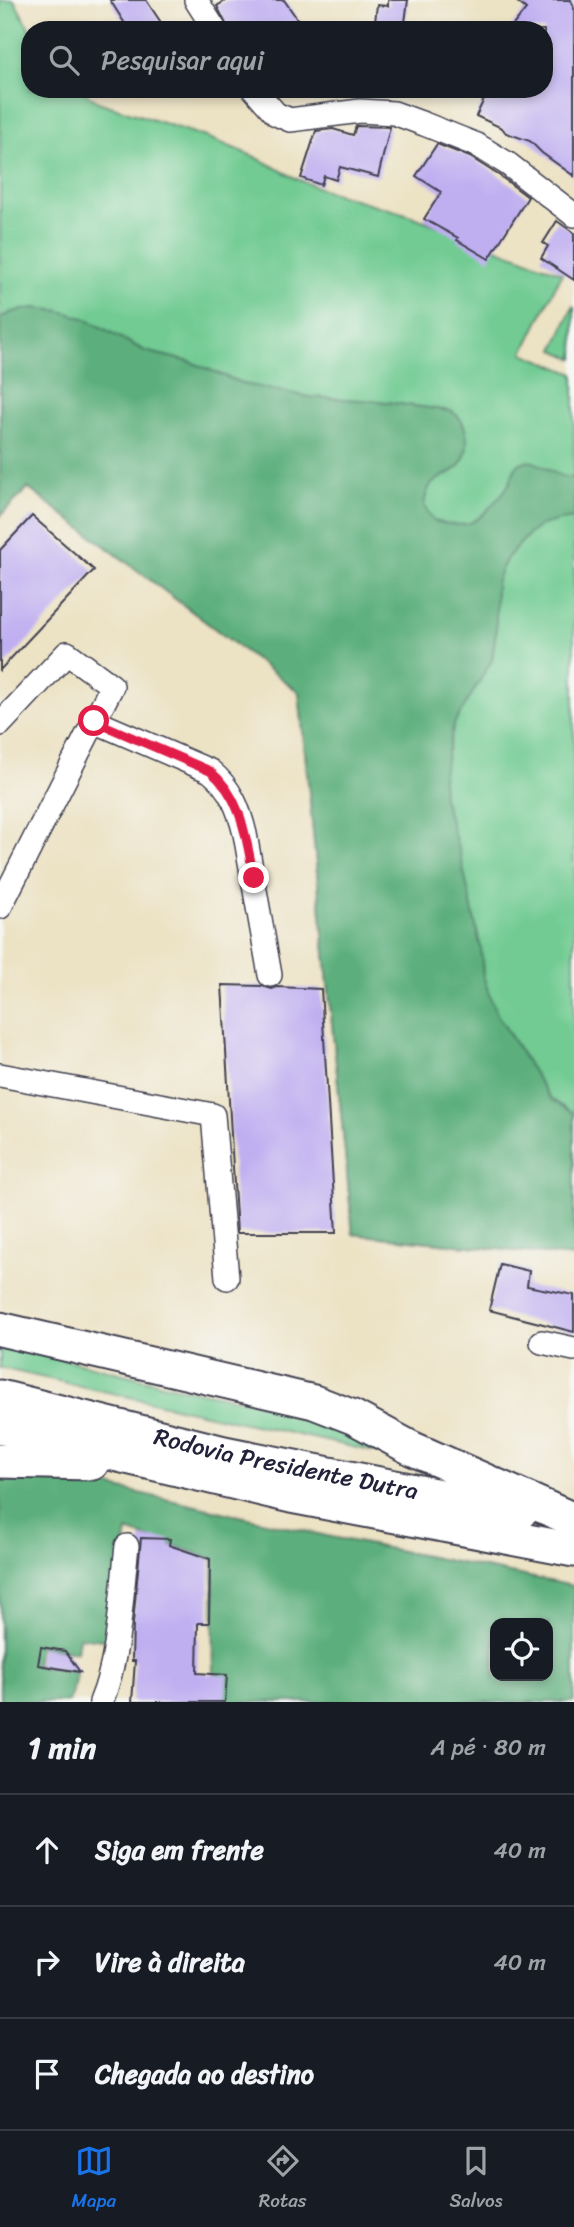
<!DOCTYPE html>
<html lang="pt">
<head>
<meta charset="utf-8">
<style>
  :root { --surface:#171b24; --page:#20242c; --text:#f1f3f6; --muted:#9ea1a6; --line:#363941; --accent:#1a73e8 }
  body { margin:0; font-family:Sriracha,sans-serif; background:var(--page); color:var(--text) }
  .controls { position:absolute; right:21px; bottom:21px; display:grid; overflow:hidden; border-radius:14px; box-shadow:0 4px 10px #0003 }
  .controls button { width:63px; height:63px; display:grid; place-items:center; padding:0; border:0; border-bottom:2px solid var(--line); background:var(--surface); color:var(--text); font:35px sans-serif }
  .stop { position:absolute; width:21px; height:21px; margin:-16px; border:5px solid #e11d48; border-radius:50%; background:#fff }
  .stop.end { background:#e11d48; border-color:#fff; box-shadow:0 2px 7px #0008 }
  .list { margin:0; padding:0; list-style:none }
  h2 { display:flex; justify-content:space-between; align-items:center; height:91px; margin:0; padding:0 28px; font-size:30px }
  h2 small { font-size:23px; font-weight:400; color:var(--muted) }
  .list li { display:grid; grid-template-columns:46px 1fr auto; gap:21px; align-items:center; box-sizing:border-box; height:112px; padding:0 28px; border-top:2px solid var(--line) }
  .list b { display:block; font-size:26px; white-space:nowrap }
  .list em { font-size:23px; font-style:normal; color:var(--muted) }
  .icon { flex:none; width:38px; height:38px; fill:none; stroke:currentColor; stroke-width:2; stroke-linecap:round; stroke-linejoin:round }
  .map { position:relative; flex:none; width:574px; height:1702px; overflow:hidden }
  .search { position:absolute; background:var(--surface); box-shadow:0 4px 10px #0003; left:21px; right:21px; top:21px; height:77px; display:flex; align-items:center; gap:18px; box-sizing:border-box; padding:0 24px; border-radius:28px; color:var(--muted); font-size:26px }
  .sheet { height:427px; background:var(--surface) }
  nav { display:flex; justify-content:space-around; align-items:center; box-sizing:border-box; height:98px; border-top:2px solid var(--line); background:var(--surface); font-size:19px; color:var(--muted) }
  nav a { display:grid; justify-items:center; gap:4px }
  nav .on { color:var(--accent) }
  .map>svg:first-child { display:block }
  .green { fill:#71cb92; stroke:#4a7666; stroke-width:2 }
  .forest { fill:#5caf7c; stroke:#3f685c; stroke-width:2; fill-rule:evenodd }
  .building { fill:#bfaff1 }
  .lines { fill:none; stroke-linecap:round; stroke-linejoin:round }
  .minor-casing { stroke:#403f50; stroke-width:26 }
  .highway-casing { stroke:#403f50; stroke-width:37 }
  .minor { stroke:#fff; stroke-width:23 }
  .highway { stroke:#fff; stroke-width:33 }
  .route { stroke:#e11d48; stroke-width:9 }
  .labels { text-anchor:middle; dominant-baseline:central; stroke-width:5; stroke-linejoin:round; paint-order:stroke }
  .street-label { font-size:24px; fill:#22223b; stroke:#f6f6f2 }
</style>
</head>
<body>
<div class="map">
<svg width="574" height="1702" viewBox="0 0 574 1702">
  <rect width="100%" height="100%" fill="#f6f6f2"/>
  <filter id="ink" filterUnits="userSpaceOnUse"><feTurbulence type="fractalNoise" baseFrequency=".0143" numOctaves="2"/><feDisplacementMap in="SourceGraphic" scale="14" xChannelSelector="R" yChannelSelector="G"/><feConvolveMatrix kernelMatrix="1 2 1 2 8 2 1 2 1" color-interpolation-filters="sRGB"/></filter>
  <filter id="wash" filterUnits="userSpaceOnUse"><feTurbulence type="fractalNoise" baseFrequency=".00686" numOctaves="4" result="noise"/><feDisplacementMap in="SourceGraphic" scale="28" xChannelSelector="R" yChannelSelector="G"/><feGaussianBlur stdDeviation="1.57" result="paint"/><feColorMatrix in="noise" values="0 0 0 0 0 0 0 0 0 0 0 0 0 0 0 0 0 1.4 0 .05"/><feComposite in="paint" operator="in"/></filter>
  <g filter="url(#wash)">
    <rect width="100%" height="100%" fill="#ece2c4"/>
    <g class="green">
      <path d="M 0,0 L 14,0 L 30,30 L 30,89 L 80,89 L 98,102 L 209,138 L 255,157 L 299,180 L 330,192 L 406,214 L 562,273 L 523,353 L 574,374 L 574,1257 L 353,1234 L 299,692 L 28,488 L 0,516 Z"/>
      <path d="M 573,306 L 574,307 L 574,359 L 554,350 Z"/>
      <path d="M 0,1343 L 175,1387 L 258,1403 L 332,1424 L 419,1462 L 0,1368 Z"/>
    </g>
    <g class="forest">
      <path d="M 34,308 L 61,311 L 86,319 L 145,351 L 191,362 L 244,384 L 310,397 L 379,401 L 451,411 C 469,421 472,450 459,466 C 452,475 438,476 431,485 C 426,490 425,500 424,506 L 434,521 C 461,528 474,527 492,505 C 498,498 504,493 509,484 C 513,476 514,465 523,462 C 540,457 553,480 574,477 L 574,518 L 560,520 L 541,525 L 530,533 L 507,558 L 501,570 L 496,583 L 496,632 L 492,660 L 454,724 L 442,777 L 443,797 L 460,854 L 481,949 L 483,975 L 490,997 L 497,1014 L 540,1083 L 551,1099 L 574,1114 L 574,1257 L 353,1234 L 299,692 L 28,488 L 0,516 L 0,318 L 12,312 Z"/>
      <path d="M 13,1477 L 75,1479 L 91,1482 L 327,1536 L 574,1586 L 574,1702 L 214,1702 L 213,1559 L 127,1531 L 109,1641 L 79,1637 L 77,1652 L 39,1646 L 36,1666 L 77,1673 L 69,1702 L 0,1702 L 0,1479 ZM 495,1623 L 548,1623 L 548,1676 L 495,1676 Z"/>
    </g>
    <g id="blocks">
      <g class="building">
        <path d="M 110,0 L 146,0 L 166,30 L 129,30 Z"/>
        <path d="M 227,0 L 284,0 L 305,30 L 229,30 L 217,6 Z"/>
        <path d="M 388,0 L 408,0 L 404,30 L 374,30 L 377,5 L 388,6 Z"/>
        <path d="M 515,0 L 571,0 L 574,9 L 574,176 L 542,153 L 530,141 L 506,133 L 502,128 L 476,116 L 489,89 L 544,89 L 544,30 L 509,30 L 526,9 Z"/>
        <path d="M 356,126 L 390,127 L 378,177 L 340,167 L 336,180 L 324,176 L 321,185 L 301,178 L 316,131 L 333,129 L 353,135 Z"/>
        <path d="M 437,144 L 470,157 L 500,176 L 528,197 L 489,259 L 457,240 L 458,238 L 424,219 L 441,192 L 416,176 Z"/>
        <path d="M 557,221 L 574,233 L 574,280 L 541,258 L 548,246 L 543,243 Z"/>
        <path d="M 32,516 L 94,570 L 0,670 L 0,550 Z"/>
        <path d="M 222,985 L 262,986 L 272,989 L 277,987 L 321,989 L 336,1233 L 237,1233 Z"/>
        <path d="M 500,1264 L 529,1271 L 527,1286 L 574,1295 L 574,1332 L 489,1310 Z"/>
        <path d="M 141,1538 L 170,1539 L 169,1545 L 210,1559 L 209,1623 L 198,1623 L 197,1673 L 227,1675 L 225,1702 L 132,1702 L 135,1661 L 132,1661 L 133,1623 Z"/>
        <path d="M 41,1647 L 65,1651 L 80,1672 L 38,1665 Z"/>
      </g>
    </g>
  </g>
  <g filter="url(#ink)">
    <use href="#blocks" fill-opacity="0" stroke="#403f50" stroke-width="2"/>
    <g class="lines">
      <g class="minor-casing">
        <g id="minor">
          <path d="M 196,0 L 215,30"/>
          <path d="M 254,89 L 276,114 L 290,120 L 360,111 L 394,113 L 424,124 L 477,145 L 508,164 L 574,215"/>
          <path d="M 94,721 L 210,771 C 231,788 239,809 245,834 L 270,975"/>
          <path d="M 0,724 L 67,653 L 112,686 L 0,907"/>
          <path d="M 0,1075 L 213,1115 L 227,1278"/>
          <path d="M 542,1342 L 574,1349"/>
          <path d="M 101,1702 C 120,1656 121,1595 127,1546"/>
        </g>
      </g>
      <g class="highway-casing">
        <g id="highway">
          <path d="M 0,1329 L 314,1402 L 353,1417 L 411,1448 L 574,1520"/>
          <path id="s1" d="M 0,1397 L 224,1453 L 520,1512"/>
          <path d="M 0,1427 L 291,1496 L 574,1550"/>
          <path d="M 0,1461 L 92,1463"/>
        </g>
      </g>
      <use href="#minor" class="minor"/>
      <use href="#highway" class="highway"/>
    </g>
  </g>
  <g class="lines" filter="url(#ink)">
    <path class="route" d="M 94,721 L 210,771 C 243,798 246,840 254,878"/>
  </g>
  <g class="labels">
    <g class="street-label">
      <text stroke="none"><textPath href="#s1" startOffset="294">Rodovia Presidente Dutra</textPath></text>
    </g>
  </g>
</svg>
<div class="controls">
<button><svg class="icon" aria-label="locate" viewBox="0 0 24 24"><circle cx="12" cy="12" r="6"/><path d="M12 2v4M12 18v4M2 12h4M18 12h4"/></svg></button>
</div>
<div class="stop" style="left:94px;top:721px"></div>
<div class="stop end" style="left:254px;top:878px"></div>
<div class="search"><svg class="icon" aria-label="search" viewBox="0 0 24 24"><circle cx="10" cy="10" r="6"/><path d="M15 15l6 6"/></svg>Pesquisar aqui</div>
</div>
<section class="sheet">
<h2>1 min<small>A pé · 80 m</small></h2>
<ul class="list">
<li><svg class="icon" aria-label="ahead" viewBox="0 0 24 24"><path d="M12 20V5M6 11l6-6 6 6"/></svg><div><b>Siga em frente</b></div><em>40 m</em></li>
<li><svg class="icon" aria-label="right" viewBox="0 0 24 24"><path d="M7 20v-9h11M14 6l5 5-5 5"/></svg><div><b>Vire à direita</b></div><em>40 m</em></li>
<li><svg class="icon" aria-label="arrive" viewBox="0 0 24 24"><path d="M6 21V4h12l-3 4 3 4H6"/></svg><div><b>Chegada ao destino</b></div></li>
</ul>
</section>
<nav>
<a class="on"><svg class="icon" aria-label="map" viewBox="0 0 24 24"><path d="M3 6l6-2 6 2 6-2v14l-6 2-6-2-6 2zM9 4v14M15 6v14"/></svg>Mapa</a>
<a><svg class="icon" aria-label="directions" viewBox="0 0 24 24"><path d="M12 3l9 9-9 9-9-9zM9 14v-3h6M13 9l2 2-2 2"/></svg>Rotas</a>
<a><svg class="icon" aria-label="saved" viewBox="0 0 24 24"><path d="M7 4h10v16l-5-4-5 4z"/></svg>Salvos</a>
</nav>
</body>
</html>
